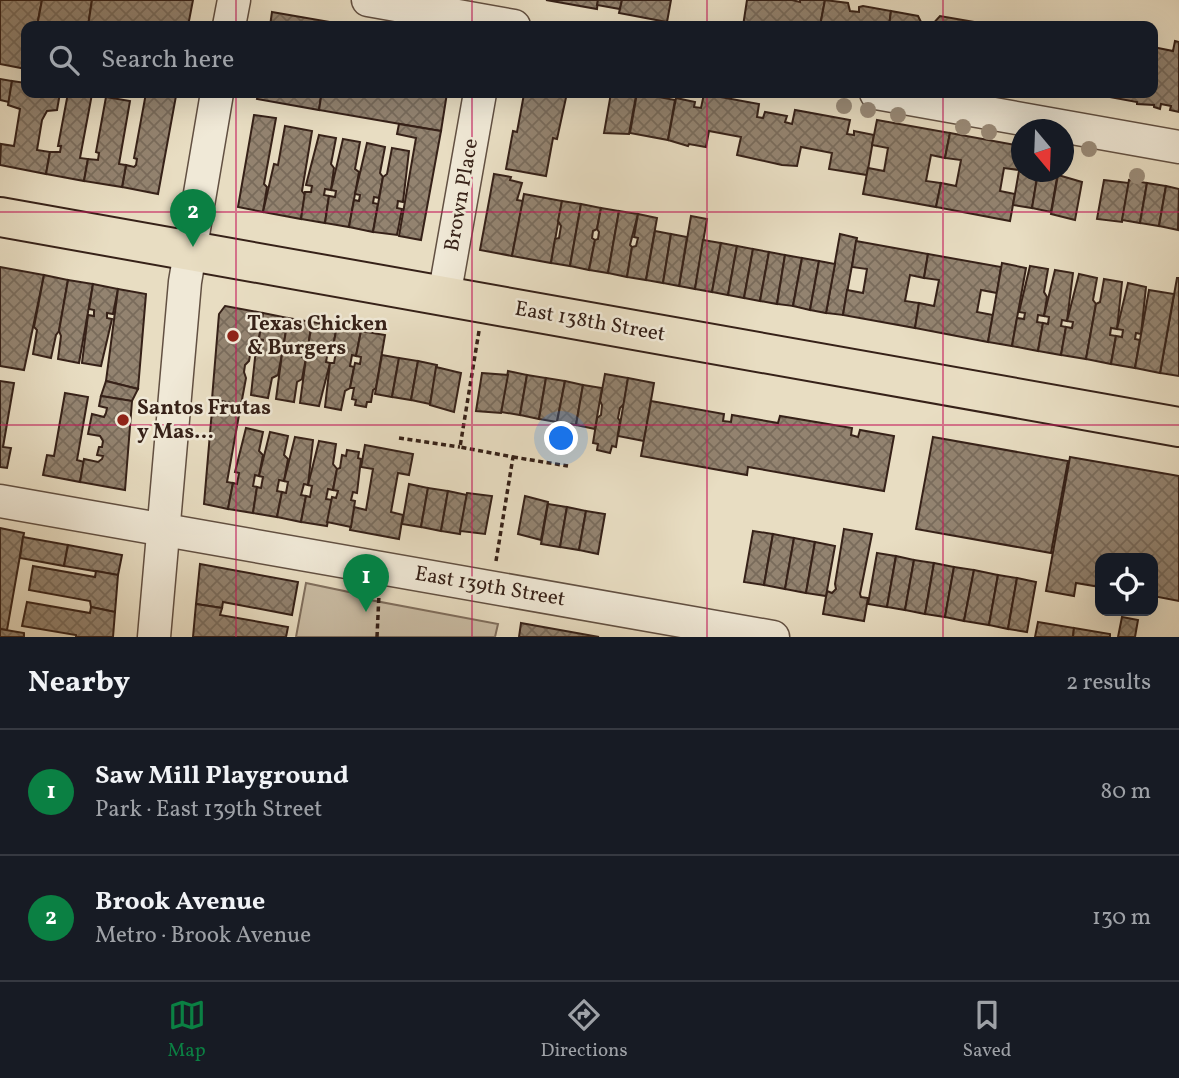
<!DOCTYPE html>
<html lang="en">
<head>
<meta charset="utf-8">
<style>
  :root { --surface:#171b24; --page:#20242c; --text:#f1f3f6; --muted:#9ea1a6; --line:#363941; --accent:#0b8043 }
  body { margin:0; font-family:Vollkorn,serif; background:var(--page); color:var(--text) }
  .controls { position:absolute; right:21px; bottom:21px; display:grid; overflow:hidden; border-radius:14px; box-shadow:0 7px 28px #0002 }
  .controls button { width:63px; height:63px; display:grid; place-items:center; padding:0; border:0; border-bottom:2px solid var(--line); background:var(--surface); color:var(--text); font:35px sans-serif }
  .compass { position:absolute; left:1011px; top:119px; width:63px; height:63px; border-radius:50%; background:var(--surface); box-shadow:0 7px 28px #0002; rotate:161deg }
  .you { position:absolute; left:562px; top:439px; width:24px; height:24px; margin:-18px; border:5px solid #fff; border-radius:50%; background:#1a73e8; box-shadow:0 0 0 10px #1a73e833 }
  .badge { display:grid; place-items:center; width:46px; height:46px; border-radius:50%; background:var(--accent); color:#fff; font-size:23px; font-weight:700 }
  .pin { position:absolute; translate:-50% -58px; filter:drop-shadow(0 2px 4px #0008) }
  .pin::after { content:''; position:absolute; top:37px; width:24px; height:21px; background:inherit; clip-path:polygon(0 0,100% 0,50% 100%) }
  .list { margin:0; padding:0; list-style:none }
  h2 { display:flex; justify-content:space-between; align-items:center; height:91px; margin:0; padding:0 28px; font-size:30px }
  h2 small { font-size:23px; font-weight:400; color:var(--muted) }
  .list li { display:grid; grid-template-columns:46px 1fr auto; gap:21px; align-items:center; box-sizing:border-box; height:126px; padding:0 28px; border-top:2px solid var(--line) }
  .list b { display:block; font-size:26px; white-space:nowrap }
  .list p { margin:0; font-size:23px; white-space:nowrap; color:var(--muted) }
  .list em { font-size:23px; font-style:normal; color:var(--muted) }
  .icon { flex:none; width:38px; height:38px; fill:none; stroke:currentColor; stroke-width:2; stroke-linecap:round; stroke-linejoin:round }
  .map { position:relative; flex:none; width:1179px; height:637px; overflow:hidden }
  .search { position:absolute; background:var(--surface); box-shadow:0 7px 28px #0002; left:21px; right:21px; top:21px; height:77px; display:flex; align-items:center; gap:18px; box-sizing:border-box; padding:0 24px; border-radius:14px; color:var(--muted); font-size:26px }
  .sheet { height:343px; background:var(--surface) }
  nav { display:flex; justify-content:space-around; align-items:center; box-sizing:border-box; height:98px; border-top:2px solid var(--line); background:var(--surface); font-size:19px; color:var(--muted) }
  nav a { display:grid; justify-items:center; gap:4px }
  nav .on { color:var(--accent) }
  .map>svg:first-child { display:block }
  .park { fill:#cabda5; stroke:#806f5e; stroke-width:2 }
  .building { fill:url(#building-cross-hatch); stroke:#362118; stroke-width:2 }
  .lines { fill:none; stroke-linecap:round; stroke-linejoin:round }
  .minor-casing { stroke:#625042; stroke-width:35 }
  .major-casing { stroke:#362118; stroke-width:42 }
  .path { stroke:#362118; stroke-width:3.5; stroke-dasharray:5 3.5; stroke-linecap:butt }
  .minor { stroke:#f0e9d7; stroke-width:32 }
  .major { stroke:#e8ddc2; stroke-width:38 }
  .tree { fill:#9a8b78 }
  .grid { fill:none; stroke:#c2185b; stroke-width:2; stroke-opacity:0.55 }
  .poi-dot { fill:#8f2418; stroke:#f0e9d7; stroke-width:2.5 }
  .labels { text-anchor:middle; dominant-baseline:central; stroke-width:5; stroke-linejoin:round; paint-order:stroke }
  .street-label { font-size:21px; fill:#362118; stroke:#f0e9d7 }
  .poi-label { font-size:21px; font-weight:bold; fill:#362118; stroke:#f0e9d7; text-anchor:start }
</style>
</head>
<body>
<div class="map">
<svg width="1179" height="637" viewBox="0 0 1179 637">
  <defs>
    <pattern id="building-cross-hatch" width="8" height="8" patternUnits="userSpaceOnUse" patternTransform="scale(1.75)"><rect width="8" height="8" fill="#938370"/><path d="M0 0l8 8M0 8l8-8" fill="none" stroke="#796b5b"/></pattern>
  </defs>
  <rect width="100%" height="100%" fill="#e8ddc2"/>
  <filter id="stains"><feTurbulence type="fractalNoise" baseFrequency=".00286" numOctaves="4"/><feColorMatrix values="0 0 0 0 .2 0 0 0 0 .09 0 0 0 0 .02 0 0 0 .5 -.17"/></filter>
  <radialGradient id="worn" r=".72"><stop offset=".6" stop-color="#630" stop-opacity="0"/><stop offset="1" stop-color="#630" stop-opacity=".3"/></radialGradient>
  <path class="park" d="M 306,583 L 363,595 L 365,599 L 498,624 L 495,637 L 296,637 Z"/>
  <g class="building">
    <path d="M 0,0 L 42,0 L 37,26 L 26,26 L 26,69 L 0,64 Z"/>
    <path d="M 42,0 L 92,0 L 88,26 L 37,26 Z"/>
    <path d="M 92,0 L 193,0 L 188,26 L 88,26 Z"/>
    <path d="M 546,0 L 598,0 L 597,9 Z"/>
    <path d="M 598,0 L 622,0 L 620,9 L 597,5 Z"/>
    <path d="M 622,0 L 671,0 L 667,22 L 619,13 Z"/>
    <path d="M 747,0 L 792,0 L 800,2 L 800,0 L 825,0 L 820,26 L 743,26 Z"/>
    <path d="M 825,0 L 848,3 L 850,11 L 859,12 L 859,7 L 863,6 L 891,11 L 889,26 L 820,26 Z"/>
    <path d="M 891,11 L 918,16 L 922,24 L 931,26 L 940,16 L 974,22 L 977,26 L 889,26 Z"/>
    <path d="M 272,12 L 330,22 L 329,26 L 270,26 Z"/>
    <path d="M 1175,41 L 1179,42 L 1179,112 L 1170,110 L 1171,106 L 1161,104 L 1160,109 L 1154,107 L 1154,105 L 1137,104 L 1137,102 L 1088,93 L 1153,93 L 1153,47 L 1173,51 Z"/>
    <path d="M 0,79 L 12,81 L 9,102 L 0,100 Z"/>
    <path d="M 12,81 L 26,83 L 26,93 L 60,93 L 57,110 L 47,111 L 42,120 L 37,150 L 50,152 L 46,174 L 0,165 L 1,144 L 14,146 L 20,109 L 8,105 Z"/>
    <path d="M 68,93 L 92,94 L 80,158 L 88,159 L 84,181 L 46,174 L 50,152 L 60,152 L 61,146 L 58,146 Z"/>
    <path d="M 146,93 L 176,96 L 158,194 L 122,187 L 126,165 L 134,167 L 136,165 L 137,159 L 134,158 Z"/>
    <path d="M 258,93 L 317,93 L 317,96 L 321,97 L 319,110 L 257,99 Z"/>
    <path d="M 317,93 L 447,93 L 441,131 L 319,110 L 321,97 L 317,96 Z"/>
    <path d="M 528,93 L 567,93 L 557,139 L 553,138 L 546,176 L 506,169 L 513,131 L 517,132 L 524,94 L 527,95 Z"/>
    <path d="M 611,93 L 636,96 L 629,134 L 604,133 Z"/>
    <path d="M 637,93 L 675,100 L 668,140 L 630,133 Z"/>
    <path d="M 704,94 L 759,104 L 757,117 L 763,118 L 765,112 L 787,116 L 785,122 L 792,124 L 795,110 L 850,120 L 847,134 L 854,135 L 854,131 L 874,135 L 867,175 L 829,169 L 832,153 L 801,147 L 797,166 L 782,165 L 737,155 L 741,137 L 709,131 L 706,147 L 689,144 L 688,146 L 668,140 L 676,98 L 695,102 L 694,107 L 701,108 Z"/>
    <path d="M 106,97 L 130,101 L 119,164 L 126,165 L 122,187 L 84,181 L 88,159 L 98,160 L 99,153 L 96,152 Z"/>
    <path d="M 254,115 L 276,118 L 264,184 L 267,187 L 263,212 L 238,207 Z"/>
    <path d="M 877,120 L 950,133 L 945,158 L 931,155 L 926,181 L 941,183 L 936,207 L 863,194 L 868,168 L 884,171 L 888,148 L 872,145 Z"/>
    <path d="M 399,124 L 441,131 L 421,240 L 399,236 L 416,138 L 397,134 Z"/>
    <path d="M 285,126 L 312,131 L 302,191 L 305,195 L 301,219 L 263,212 L 274,164 L 278,165 Z"/>
    <path d="M 950,133 L 1021,146 L 1019,170 L 1004,168 L 1000,191 L 1015,194 L 1010,221 L 936,207 L 941,183 L 956,186 L 961,160 L 945,158 Z"/>
    <path d="M 319,135 L 336,138 L 331,164 L 334,168 L 331,190 L 325,189 L 324,195 L 329,196 L 325,223 L 301,219 L 305,192 L 311,192 L 312,186 L 306,185 Z"/>
    <path d="M 343,139 L 360,142 L 355,169 L 359,172 L 349,227 L 325,223 L 329,196 L 335,197 L 336,191 L 331,190 Z"/>
    <path d="M 367,143 L 385,147 L 380,173 L 383,177 L 379,198 L 374,197 L 373,203 L 378,204 L 373,232 L 349,227 L 354,200 L 359,201 L 360,195 L 355,194 Z"/>
    <path d="M 392,148 L 409,151 L 403,202 L 398,201 L 397,208 L 402,209 L 397,235 L 373,232 L 383,177 L 387,174 Z"/>
    <path d="M 1020,165 L 1021,172 L 1038,172 L 1032,208 L 1013,205 Z"/>
    <path d="M 1038,172 L 1058,172 L 1051,212 L 1032,208 Z"/>
    <path d="M 494,174 L 511,177 L 510,180 L 522,183 L 517,200 L 523,201 L 512,256 L 480,250 Z"/>
    <path d="M 1058,175 L 1082,182 L 1075,220 L 1051,214 Z"/>
    <path d="M 1104,180 L 1129,183 L 1122,222 L 1097,219 Z"/>
    <path d="M 1129,180 L 1147,183 L 1140,223 L 1122,220 Z"/>
    <path d="M 1147,183 L 1166,186 L 1159,226 L 1140,223 Z"/>
    <path d="M 1166,186 L 1179,189 L 1178,230 L 1159,226 Z"/>
    <path d="M 524,194 L 562,201 L 551,263 L 512,256 Z"/>
    <path d="M 562,201 L 581,204 L 570,266 L 551,263 L 555,239 L 559,238 L 561,226 L 558,221 Z"/>
    <path d="M 581,204 L 601,208 L 597,229 L 593,231 L 592,238 L 595,240 L 589,270 L 570,266 Z"/>
    <path d="M 601,208 L 619,211 L 608,273 L 589,270 L 595,240 L 598,239 L 599,232 L 597,229 Z"/>
    <path d="M 619,211 L 638,214 L 630,245 L 632,247 L 627,277 L 608,273 Z"/>
    <path d="M 638,214 L 657,218 L 646,280 L 627,277 L 632,247 L 636,246 L 638,238 L 634,237 Z"/>
    <path d="M 691,216 L 707,219 L 695,289 L 679,286 Z"/>
    <path d="M 655,231 L 671,234 L 663,283 L 646,280 Z"/>
    <path d="M 671,234 L 687,237 L 679,286 L 663,283 Z"/>
    <path d="M 840,234 L 857,238 L 843,315 L 826,313 Z"/>
    <path d="M 703,240 L 721,243 L 712,292 L 695,289 Z"/>
    <path d="M 856,241 L 928,254 L 924,278 L 910,275 L 905,301 L 919,303 L 915,328 L 843,315 L 847,290 L 863,293 L 867,269 L 852,267 Z"/>
    <path d="M 721,243 L 737,246 L 728,295 L 712,292 Z"/>
    <path d="M 737,246 L 753,249 L 744,298 L 728,295 Z"/>
    <path d="M 753,249 L 769,252 L 760,301 L 744,298 Z"/>
    <path d="M 769,252 L 785,255 L 777,304 L 760,301 Z"/>
    <path d="M 928,254 L 1001,267 L 997,293 L 981,290 L 977,312 L 993,315 L 988,342 L 915,328 L 919,303 L 934,306 L 939,280 L 924,278 Z"/>
    <path d="M 785,255 L 802,258 L 793,306 L 777,304 Z"/>
    <path d="M 802,258 L 819,261 L 810,310 L 793,306 Z"/>
    <path d="M 819,261 L 835,264 L 826,313 L 810,310 Z"/>
    <path d="M 1002,263 L 1026,268 L 1012,346 L 988,342 Z"/>
    <path d="M 1030,266 L 1048,269 L 1044,292 L 1047,297 L 1044,316 L 1038,315 L 1037,322 L 1043,323 L 1038,351 L 1012,346 L 1017,318 L 1024,319 L 1025,313 L 1019,312 Z"/>
    <path d="M 0,267 L 44,275 L 24,370 L 0,366 Z"/>
    <path d="M 1055,270 L 1073,273 L 1067,321 L 1062,320 L 1061,326 L 1066,327 L 1061,355 L 1038,351 L 1043,323 L 1048,324 L 1049,317 L 1044,316 Z"/>
    <path d="M 1079,274 L 1097,278 L 1093,300 L 1096,304 L 1086,359 L 1061,355 L 1066,327 L 1072,328 L 1073,322 L 1067,321 Z"/>
    <path d="M 44,275 L 68,280 L 59,331 L 56,335 L 51,358 L 33,354 L 37,330 L 34,327 Z"/>
    <path d="M 1177,278 L 1179,278 L 1179,376 L 1160,373 Z"/>
    <path d="M 1104,279 L 1122,282 L 1117,329 L 1111,328 L 1110,335 L 1116,336 L 1111,364 L 1086,359 L 1096,304 L 1100,302 Z"/>
    <path d="M 68,280 L 93,284 L 79,363 L 58,359 L 61,336 L 59,331 Z"/>
    <path d="M 1128,283 L 1146,287 L 1141,334 L 1136,333 L 1135,339 L 1140,340 L 1135,368 L 1111,364 L 1116,336 L 1122,337 L 1123,330 L 1117,329 Z"/>
    <path d="M 93,284 L 118,289 L 113,314 L 107,313 L 107,318 L 112,319 L 101,366 L 82,363 L 88,315 L 94,316 L 94,310 L 89,309 Z"/>
    <path d="M 118,289 L 146,294 L 138,389 L 106,381 Z"/>
    <path d="M 1149,290 L 1174,294 L 1160,373 L 1135,368 Z"/>
    <path d="M 225,306 L 263,313 L 259,339 L 253,339 L 249,361 L 245,365 L 244,372 L 246,378 L 241,405 L 212,399 L 219,314 Z"/>
    <path d="M 263,313 L 288,318 L 284,343 L 278,342 L 276,353 L 282,354 L 278,375 L 272,378 L 268,398 L 251,395 L 256,349 L 261,350 L 263,340 L 259,339 Z"/>
    <path d="M 288,318 L 312,322 L 308,347 L 304,346 L 302,357 L 306,358 L 302,379 L 297,382 L 294,402 L 276,399 L 282,354 L 285,355 L 287,344 L 284,343 Z"/>
    <path d="M 312,322 L 337,326 L 332,352 L 328,351 L 326,362 L 330,363 L 319,406 L 300,403 L 306,358 L 309,359 L 311,348 L 308,347 Z"/>
    <path d="M 337,326 L 361,331 L 356,356 L 352,355 L 350,366 L 354,367 L 350,388 L 345,391 L 341,410 L 325,407 L 330,363 L 334,363 L 336,352 L 332,352 Z"/>
    <path d="M 361,331 L 385,335 L 376,388 L 373,390 L 371,402 L 367,402 L 366,407 L 355,405 L 356,400 L 352,399 L 354,388 L 350,388 L 355,363 L 360,364 L 361,357 L 356,356 Z"/>
    <path d="M 382,355 L 399,358 L 392,397 L 375,394 Z"/>
    <path d="M 399,358 L 418,361 L 411,400 L 392,397 Z"/>
    <path d="M 418,361 L 437,365 L 430,404 L 411,400 Z"/>
    <path d="M 436,367 L 461,373 L 454,412 L 430,405 Z"/>
    <path d="M 508,371 L 527,375 L 520,415 L 501,412 Z"/>
    <path d="M 482,373 L 508,375 L 501,413 L 476,411 Z"/>
    <path d="M 605,374 L 628,378 L 624,404 L 620,408 L 618,418 L 620,421 L 616,447 L 612,446 L 610,453 L 597,450 L 598,444 L 593,443 L 597,418 L 601,415 L 602,405 L 600,401 Z"/>
    <path d="M 527,375 L 546,378 L 539,419 L 520,415 Z"/>
    <path d="M 546,378 L 565,381 L 557,422 L 539,419 Z"/>
    <path d="M 628,378 L 654,383 L 644,441 L 618,436 Z"/>
    <path d="M 0,381 L 14,383 L 3,447 L 11,448 L 7,468 L 0,467 Z"/>
    <path d="M 106,381 L 138,389 L 132,401 L 101,396 Z"/>
    <path d="M 565,381 L 583,385 L 576,425 L 557,422 Z"/>
    <path d="M 583,385 L 602,388 L 595,429 L 576,425 Z"/>
    <path d="M 65,393 L 88,397 L 77,460 L 84,462 L 80,482 L 43,475 L 47,455 L 54,456 Z"/>
    <path d="M 101,396 L 132,401 L 125,490 L 80,482 L 84,459 L 98,462 L 102,459 L 103,456 L 97,455 L 99,447 L 102,447 L 103,441 L 100,436 L 88,434 L 92,414 L 104,417 L 106,413 L 107,408 L 99,406 Z"/>
    <path d="M 651,401 L 724,414 L 723,421 L 731,422 L 732,415 L 778,423 L 780,416 L 852,428 L 851,435 L 858,437 L 860,430 L 894,436 L 884,491 L 748,467 L 747,475 L 641,456 Z"/>
    <path d="M 212,410 L 239,415 L 227,482 L 233,483 L 228,509 L 204,504 Z"/>
    <path d="M 246,428 L 263,432 L 259,451 L 263,455 L 259,476 L 255,475 L 253,486 L 257,487 L 253,513 L 228,509 L 233,483 L 237,484 L 239,473 L 235,472 Z"/>
    <path d="M 270,432 L 288,436 L 284,455 L 288,459 L 284,481 L 279,480 L 277,491 L 282,492 L 277,517 L 253,513 L 257,487 L 261,488 L 263,477 L 259,476 Z"/>
    <path d="M 295,437 L 313,440 L 308,485 L 304,484 L 301,495 L 306,496 L 301,522 L 277,517 L 282,492 L 286,493 L 288,482 L 284,481 Z"/>
    <path d="M 933,437 L 1068,461 L 1051,553 L 916,529 Z"/>
    <path d="M 319,441 L 336,444 L 333,464 L 337,469 L 333,490 L 328,489 L 326,499 L 332,500 L 327,526 L 301,522 L 306,496 L 310,497 L 312,486 L 308,485 Z"/>
    <path d="M 365,445 L 413,454 L 409,475 L 398,473 L 391,512 L 403,515 L 399,539 L 350,530 L 354,507 L 366,510 L 373,469 L 361,467 Z"/>
    <path d="M 347,450 L 359,452 L 358,458 L 361,459 L 357,493 L 353,492 L 351,500 L 355,501 L 351,527 L 327,522 L 332,497 L 336,498 L 338,491 L 333,490 L 337,469 L 340,468 L 342,455 L 346,456 Z"/>
    <path d="M 1070,457 L 1179,476 L 1179,601 L 1153,596 L 1153,558 L 1100,558 L 1100,587 L 1076,583 L 1074,596 L 1046,591 Z"/>
    <path d="M 409,484 L 428,488 L 421,527 L 402,524 Z"/>
    <path d="M 428,488 L 448,491 L 441,531 L 421,527 Z"/>
    <path d="M 448,491 L 467,495 L 460,534 L 441,531 Z"/>
    <path d="M 467,493 L 492,496 L 485,534 L 460,531 Z"/>
    <path d="M 525,496 L 548,502 L 541,540 L 518,534 Z"/>
    <path d="M 548,504 L 567,507 L 560,547 L 541,544 Z"/>
    <path d="M 567,507 L 586,511 L 579,550 L 560,547 Z"/>
    <path d="M 586,511 L 605,514 L 598,554 L 579,550 Z"/>
    <path d="M 0,528 L 24,533 L 7,630 L 0,629 Z"/>
    <path d="M 844,529 L 872,534 L 860,594 L 861,597 L 868,598 L 864,621 L 823,614 L 827,591 L 832,593 L 836,589 L 835,584 Z"/>
    <path d="M 753,531 L 773,534 L 764,585 L 744,582 Z"/>
    <path d="M 773,534 L 794,538 L 785,589 L 764,585 Z"/>
    <path d="M 23,537 L 68,545 L 64,566 L 20,558 Z"/>
    <path d="M 794,538 L 815,542 L 806,593 L 785,589 Z"/>
    <path d="M 815,542 L 835,546 L 826,596 L 806,593 Z"/>
    <path d="M 68,545 L 122,555 L 118,575 L 64,566 Z"/>
    <path d="M 877,553 L 896,556 L 887,607 L 868,604 Z"/>
    <path d="M 896,556 L 914,560 L 905,610 L 887,607 Z"/>
    <path d="M 914,560 L 934,563 L 925,614 L 905,610 Z"/>
    <path d="M 934,563 L 954,567 L 945,617 L 925,614 Z"/>
    <path d="M 200,564 L 298,582 L 292,615 L 223,602 L 222,608 L 196,604 Z"/>
    <path d="M 33,566 L 95,577 L 96,571 L 118,575 L 115,612 L 91,607 L 90,601 L 29,590 Z"/>
    <path d="M 954,567 L 974,570 L 964,621 L 945,617 Z"/>
    <path d="M 974,570 L 998,575 L 989,625 L 964,621 Z"/>
    <path d="M 998,575 L 1017,578 L 1008,629 L 989,625 Z"/>
    <path d="M 1017,578 L 1036,582 L 1027,632 L 1008,629 Z"/>
    <path d="M 27,602 L 90,613 L 91,607 L 115,612 L 113,637 L 76,637 L 76,635 L 22,626 Z"/>
    <path d="M 196,604 L 222,608 L 220,615 L 288,627 L 286,637 L 193,637 Z"/>
    <path d="M 1122,617 L 1138,620 L 1135,637 L 1118,637 Z"/>
    <path d="M 1038,622 L 1074,628 L 1073,637 L 1035,637 Z"/>
    <path d="M 521,623 L 599,637 L 519,637 Z"/>
    <path d="M 1074,628 L 1110,634 L 1110,637 L 1073,637 Z"/>
    <path d="M 0,629 L 24,633 L 24,637 L 0,637 Z"/>
  </g>
  <g class="lines">
    <g class="minor-casing">
      <g id="minor">
        <path d="M 368,0 L 514,26"/>
        <path d="M 229,26 L 234,0"/>
        <path d="M 876,93 L 1179,147"/>
        <path d="M 444,297 L 480,93"/>
        <path d="M 0,501 L 773,637"/>
        <path d="M 154,637 L 185,282 L 217,93"/>
      </g>
    </g>
    <g class="major-casing">
      <path id="major" d="M 0,217 L 1179,427"/>
    </g>
    <g class="path">
      <path d="M 479,331 L 460,447 L 513,457 L 496,561"/>
      <path d="M 399,438 L 460,447"/>
      <path d="M 513,457 L 568,466"/>
      <path d="M 377,637 L 379,594"/>
    </g>
    <use href="#minor" class="minor"/>
    <use href="#major" class="major"/>
  </g>
  <g class="tree">
    <circle cx="844" cy="106" r="8"/>
    <circle cx="868" cy="110" r="8"/>
    <circle cx="898" cy="115" r="8"/>
    <circle cx="963" cy="127" r="8"/>
    <circle cx="989" cy="132" r="8"/>
    <circle cx="1089" cy="149" r="8"/>
    <circle cx="1137" cy="176" r="8"/>
  </g>
  <path class="grid" d="M 236,0 L 236,26M 472,0 L 472,26M 707,0 L 707,26M 943,0 L 943,26M 236,93 L 236,637M 472,93 L 472,637M 707,93 L 707,637M 943,93 L 943,637M 0,212 L 1179,212M 0,425 L 1179,425"/>
  <g class="poi-dot">
    <circle cx="233" cy="336" r="7"/>
    <circle cx="123" cy="420" r="7"/>
  </g>
  <g class="labels">
    <g class="street-label">
      <text transform="translate(462 195) rotate(-80)">Brown Place</text>
      <text transform="translate(590 322) rotate(10)">East 138th Street</text>
      <text transform="translate(490 587) rotate(10)">East 139th Street</text>
    </g>
    <g class="poi-label">
      <text x="247" y="324">Texas Chicken<tspan x="247" dy="24">&amp; Burgers</tspan></text>
      <text x="137" y="408">Santos Frutas<tspan x="137" dy="24">y Mas...</tspan></text>
    </g>
  </g>
  <rect width="100%" height="100%" filter="url(#stains)"/>
  <rect width="100%" height="100%" fill="url(#worn)"/>
</svg>
<div class="controls">
<button><svg class="icon" aria-label="locate" viewBox="0 0 24 24"><circle cx="12" cy="12" r="6"/><path d="M12 2v4M12 18v4M2 12h4M18 12h4"/></svg></button>
</div>
<svg class="compass" viewBox="-18 -18 36 36"><path d="M0-13l5 13h-10z" fill="#e53935"/><path d="M0 13l5-13h-10z" fill="#9ea1a6"/></svg>
<div class="you"></div>
<div class="pin badge" style="left:366px;top:612px">1</div>
<div class="pin badge" style="left:193px;top:247px">2</div>
<div class="search"><svg class="icon" aria-label="search" viewBox="0 0 24 24"><circle cx="10" cy="10" r="6"/><path d="M15 15l6 6"/></svg>Search here</div>
</div>
<section class="sheet">
<h2>Nearby<small>2 results</small></h2>
<ul class="list">
<li><span class="badge">1</span><div><b>Saw Mill Playground</b><p>Park · East 139th Street</p></div><em>80 m</em></li>
<li><span class="badge">2</span><div><b>Brook Avenue</b><p>Metro · Brook Avenue</p></div><em>130 m</em></li>
</ul>
</section>
<nav>
<a class="on"><svg class="icon" aria-label="map" viewBox="0 0 24 24"><path d="M3 6l6-2 6 2 6-2v14l-6 2-6-2-6 2zM9 4v14M15 6v14"/></svg>Map</a>
<a><svg class="icon" aria-label="directions" viewBox="0 0 24 24"><path d="M12 3l9 9-9 9-9-9zM9 14v-3h6M13 9l2 2-2 2"/></svg>Directions</a>
<a><svg class="icon" aria-label="saved" viewBox="0 0 24 24"><path d="M7 4h10v16l-5-4-5 4z"/></svg>Saved</a>
</nav>
</body>
</html>
